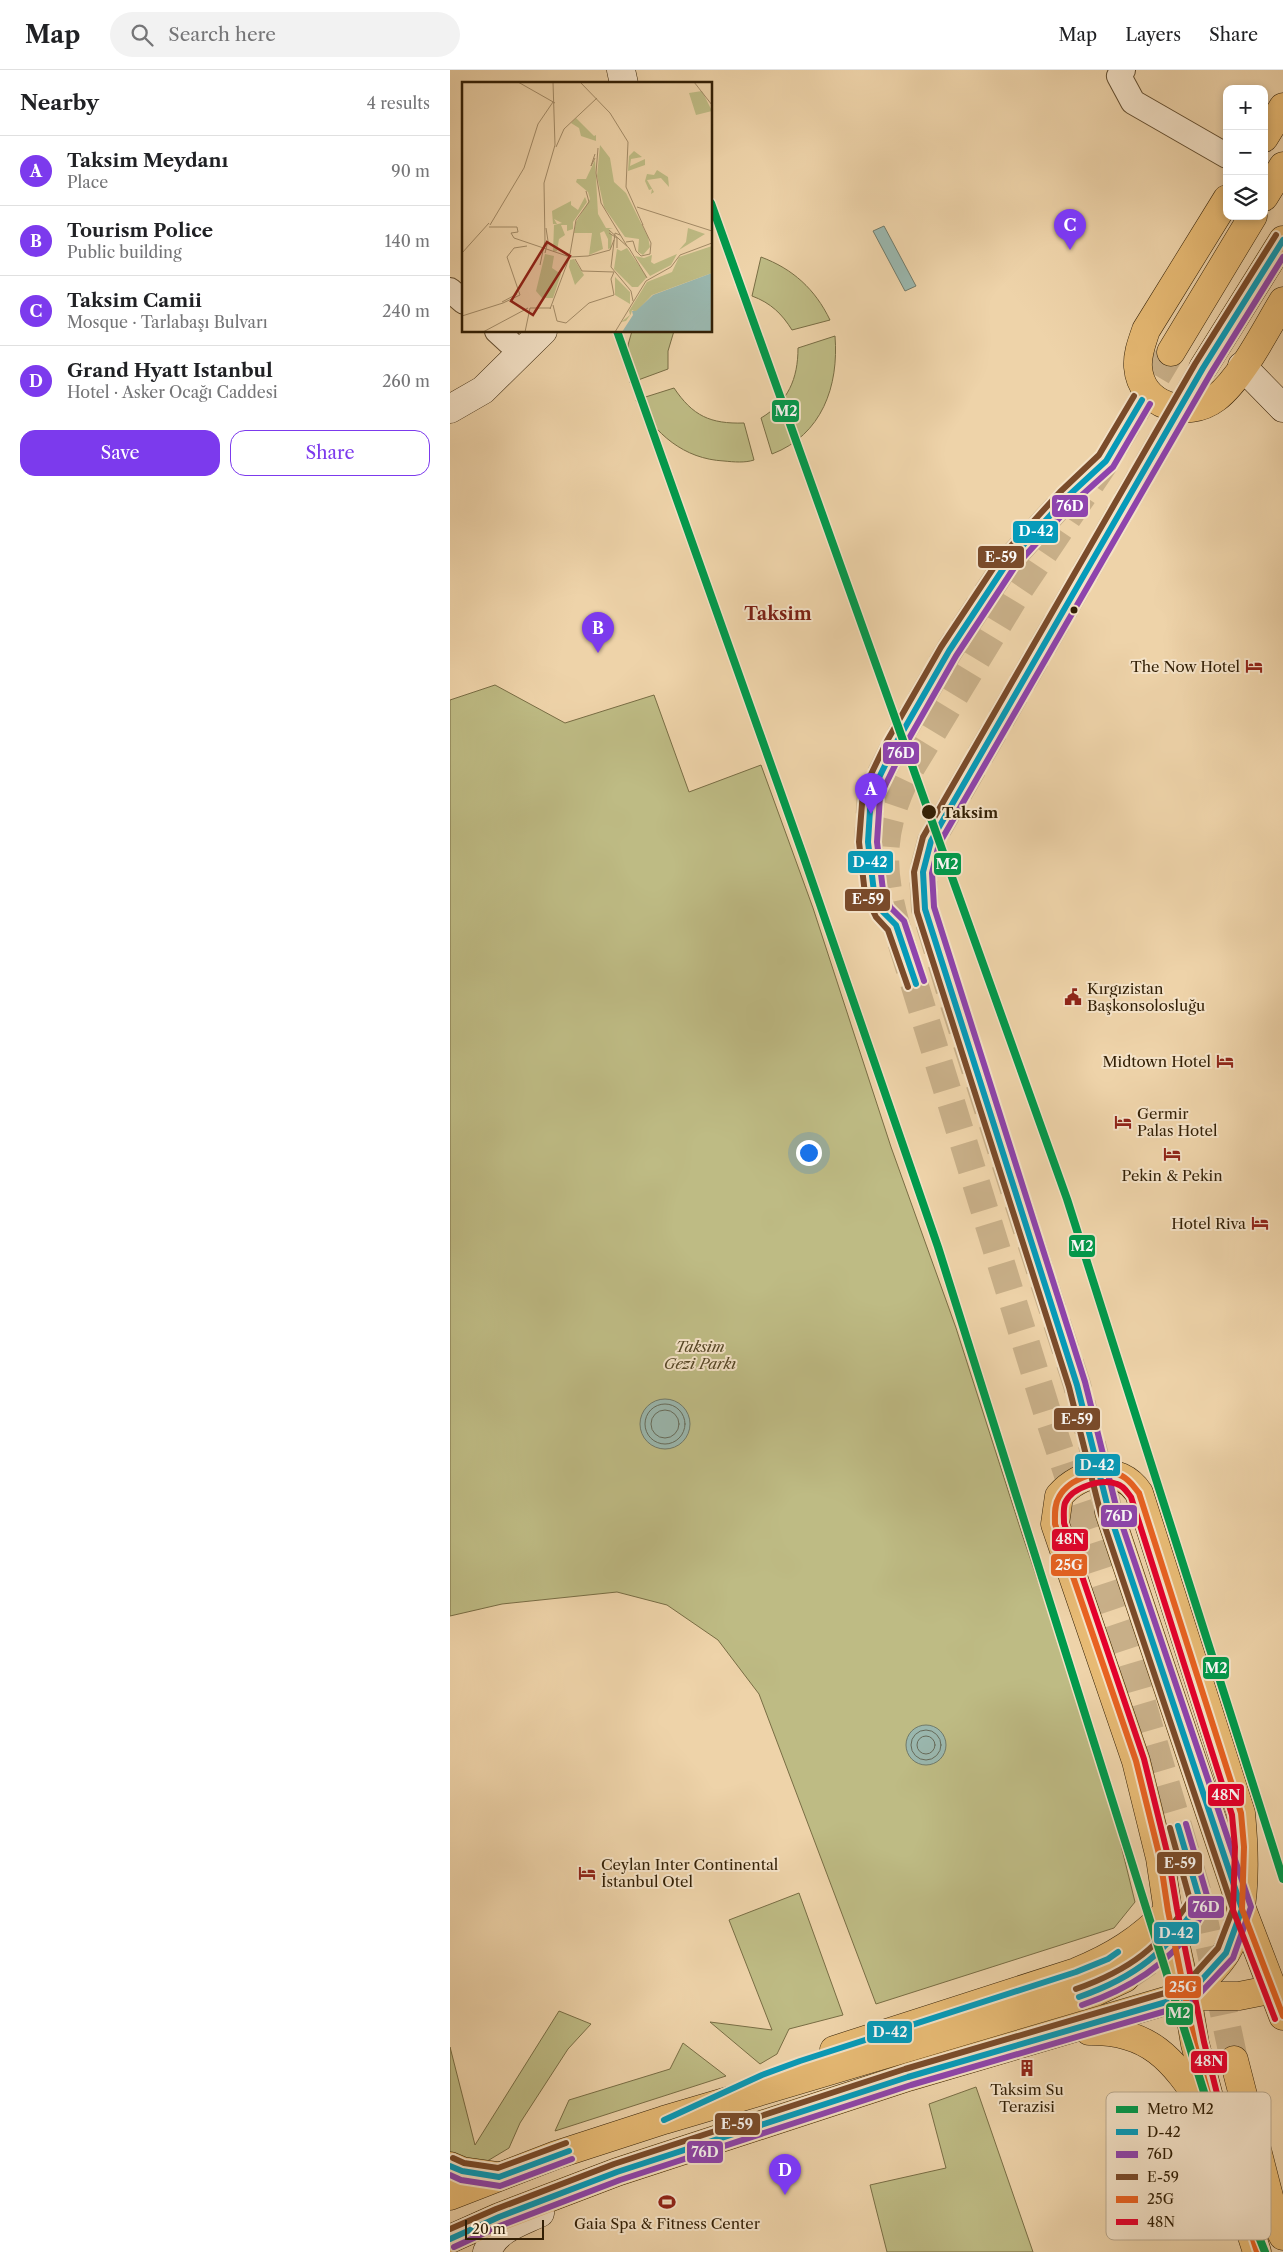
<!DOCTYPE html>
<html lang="en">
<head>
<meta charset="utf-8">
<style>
  :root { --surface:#fff; --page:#f2f2f2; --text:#202124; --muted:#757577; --line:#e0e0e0; --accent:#7c3aed }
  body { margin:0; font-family:"Libre Caslon Text",serif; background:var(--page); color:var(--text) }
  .controls { position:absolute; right:15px; top:15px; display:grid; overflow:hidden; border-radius:10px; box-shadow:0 2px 8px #0003 }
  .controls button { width:45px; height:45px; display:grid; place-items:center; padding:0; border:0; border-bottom:1px solid var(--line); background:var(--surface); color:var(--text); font:25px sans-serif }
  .scale { position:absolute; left:15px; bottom:12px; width:79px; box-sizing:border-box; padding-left:5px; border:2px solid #321f05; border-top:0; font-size:14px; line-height:18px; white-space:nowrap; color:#321f05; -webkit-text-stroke:4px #f4e2c7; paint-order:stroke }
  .you { position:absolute; left:358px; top:1082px; width:18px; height:18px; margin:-12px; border:4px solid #fff; border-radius:50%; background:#1a73e8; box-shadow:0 0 0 8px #1a73e833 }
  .badge { display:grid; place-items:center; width:32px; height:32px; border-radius:50%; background:var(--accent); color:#fff; font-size:16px; font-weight:700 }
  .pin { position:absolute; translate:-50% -41px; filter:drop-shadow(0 1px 2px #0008) }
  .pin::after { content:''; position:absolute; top:26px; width:18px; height:15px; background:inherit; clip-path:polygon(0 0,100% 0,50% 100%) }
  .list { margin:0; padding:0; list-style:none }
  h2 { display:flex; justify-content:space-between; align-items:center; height:65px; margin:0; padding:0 20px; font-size:21px }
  h2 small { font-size:16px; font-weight:400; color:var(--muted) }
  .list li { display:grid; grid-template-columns:32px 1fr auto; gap:15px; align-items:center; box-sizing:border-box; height:70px; padding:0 20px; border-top:1px solid var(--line) }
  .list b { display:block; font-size:19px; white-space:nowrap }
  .list p { margin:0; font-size:16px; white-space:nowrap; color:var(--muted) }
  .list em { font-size:16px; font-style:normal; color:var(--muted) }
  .actions { display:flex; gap:10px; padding:15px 20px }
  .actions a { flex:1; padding:11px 0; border:1px solid var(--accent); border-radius:15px; text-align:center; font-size:18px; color:var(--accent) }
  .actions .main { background:var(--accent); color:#fff }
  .icon { flex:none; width:28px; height:28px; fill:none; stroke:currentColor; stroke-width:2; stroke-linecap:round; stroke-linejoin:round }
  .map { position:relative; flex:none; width:833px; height:2182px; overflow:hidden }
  header { display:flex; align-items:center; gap:30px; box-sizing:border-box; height:70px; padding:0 25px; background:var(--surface); border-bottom:1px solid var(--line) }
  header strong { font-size:24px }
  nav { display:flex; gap:28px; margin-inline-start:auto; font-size:18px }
  .search { width:350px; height:45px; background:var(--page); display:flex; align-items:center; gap:12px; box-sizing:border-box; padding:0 18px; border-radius:28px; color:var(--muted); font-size:19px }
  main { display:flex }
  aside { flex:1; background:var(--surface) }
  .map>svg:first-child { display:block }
  .green { fill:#bebb84; stroke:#786d44 }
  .water { fill:#9ab7ae; stroke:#707a6a }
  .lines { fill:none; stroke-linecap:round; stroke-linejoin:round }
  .shore { stroke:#666b5a; stroke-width:1 }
  .primary-tunnel { stroke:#c8af88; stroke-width:28; stroke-dasharray:28 14; stroke-linecap:butt }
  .minor-casing { stroke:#614c2e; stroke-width:26 }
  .secondary-casing { stroke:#321f05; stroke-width:29 }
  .primary-casing { stroke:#321f05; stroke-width:29 }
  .minor { stroke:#f4e2c7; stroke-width:24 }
  .secondary { stroke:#f4e2c7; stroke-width:28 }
  .primary { stroke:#e7ba74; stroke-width:28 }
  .bus-1-casing { stroke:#f4e2c7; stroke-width:10 }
  .bus-2-casing { stroke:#f4e2c7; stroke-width:10 }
  .bus-3-casing { stroke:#f4e2c7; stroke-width:10 }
  .bus-4-casing { stroke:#f4e2c7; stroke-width:10 }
  .bus-5-casing { stroke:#f4e2c7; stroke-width:10 }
  .bus-1 { stroke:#059bba; stroke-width:6 }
  .bus-2 { stroke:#8e44ad; stroke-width:6 }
  .bus-3 { stroke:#7a4b2a; stroke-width:6 }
  .bus-4 { stroke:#e86221; stroke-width:6 }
  .bus-5 { stroke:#e4002b; stroke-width:6 }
  .metro-1-casing { stroke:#f4e2c7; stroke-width:11 }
  .metro-1 { stroke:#009a4c; stroke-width:8 }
  .bus-dot { fill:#321f05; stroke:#f4e2c7; stroke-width:2 }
  .labels { text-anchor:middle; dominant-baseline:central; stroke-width:4; stroke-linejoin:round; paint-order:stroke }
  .poi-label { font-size:15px; fill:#321f05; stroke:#f4e2c7; text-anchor:end }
  .stop-label { font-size:15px; font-weight:bold; fill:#321f05; stroke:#f4e2c7; text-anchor:start }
  .park-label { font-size:15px; font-style:italic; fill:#554625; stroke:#f4e2c7 }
  .quarter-label { font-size:18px; font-weight:bold; fill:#7a1f14; stroke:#f4e2c7 }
  .inset-river { fill:none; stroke:#9ab7ae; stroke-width:2.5 }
  .inset-road { fill:none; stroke:#a38b67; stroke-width:1 }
  .view { fill:#8f2418; fill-opacity:0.15; stroke:#8f2418; stroke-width:2.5 }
  .inset-edge { fill:none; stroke:#321f05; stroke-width:2.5 }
  .key { fill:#f4e2c7; stroke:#baa88d; stroke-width:1 }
  .key-label { font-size:14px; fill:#321f05 }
  .line-badge { stroke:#f4e2c7; stroke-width:2 }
  .badge-label { font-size:14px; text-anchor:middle; font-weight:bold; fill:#fff }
</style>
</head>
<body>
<header>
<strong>Map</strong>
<div class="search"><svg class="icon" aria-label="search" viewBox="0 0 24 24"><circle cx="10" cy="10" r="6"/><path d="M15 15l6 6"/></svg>Search here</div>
<nav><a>Map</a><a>Layers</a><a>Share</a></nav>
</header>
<main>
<aside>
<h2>Nearby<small>4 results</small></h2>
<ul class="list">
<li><span class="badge">A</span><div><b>Taksim Meydanı</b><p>Place</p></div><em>90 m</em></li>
<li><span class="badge">B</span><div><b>Tourism Police</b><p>Public building</p></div><em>140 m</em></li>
<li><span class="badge">C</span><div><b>Taksim Camii</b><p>Mosque · Tarlabaşı Bulvarı</p></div><em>240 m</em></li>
<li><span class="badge">D</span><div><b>Grand Hyatt Istanbul</b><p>Hotel · Asker Ocağı Caddesi</p></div><em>260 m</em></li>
</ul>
<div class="actions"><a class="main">Save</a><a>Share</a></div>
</aside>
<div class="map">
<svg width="833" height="2182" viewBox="0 0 833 2182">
  <rect width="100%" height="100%" fill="#eed3a9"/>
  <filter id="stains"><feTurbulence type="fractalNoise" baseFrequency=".004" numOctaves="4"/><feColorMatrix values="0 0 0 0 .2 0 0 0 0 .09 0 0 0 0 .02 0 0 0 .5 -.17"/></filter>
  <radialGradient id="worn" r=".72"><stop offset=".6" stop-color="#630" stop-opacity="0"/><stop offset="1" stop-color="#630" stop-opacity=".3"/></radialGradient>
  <g class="green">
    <path d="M 311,187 C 343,199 365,219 380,250 L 342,260 C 332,244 321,233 302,226 Z"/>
    <path d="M 182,261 L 224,261 L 218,281 L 218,299 L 180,313 L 178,275 Z"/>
    <path d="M 385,266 C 389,316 372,365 322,384 L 311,348 C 338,332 348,309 348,278 Z"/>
    <path d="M 224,318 C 243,346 260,354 294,353 L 304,390 C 295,393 284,392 274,391 C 234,389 205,364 186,330 Z"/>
    <path d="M 45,615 L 115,653 L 204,625 L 239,722 L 311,695 L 363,838 L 441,1077 L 506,1258 L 573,1467 L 653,1702 L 685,1832 L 664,1858 L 426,1934 L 309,1624 L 268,1570 L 217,1535 L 167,1522 L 52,1534 L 0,1546 L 0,630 Z"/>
    <path d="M 349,1823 L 393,1945 L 339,1959 L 327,1984 L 310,1994 L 260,1952 L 322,1960 L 279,1850 Z"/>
    <path d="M 109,1941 L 141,1954 L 118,1979 L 70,2053 L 59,2078 L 34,2093 L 0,2085 L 0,1977 L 25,2075 Z"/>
    <path d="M 233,1973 L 276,2006 L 105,2061 L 119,2030 L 220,1999 Z"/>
    <path d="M 526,2017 L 583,2182 L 437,2182 L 420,2115 L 496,2098 L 479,2034 Z"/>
  </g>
  <g class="water">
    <path d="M 434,156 L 466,216 L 455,221 L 423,161 Z"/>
    <circle cx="215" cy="1354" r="25"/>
    <circle cx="476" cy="1675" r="20"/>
  </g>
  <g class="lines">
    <g class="shore">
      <circle cx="215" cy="1354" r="20"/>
      <circle cx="215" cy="1354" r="14"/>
      <circle cx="476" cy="1675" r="15"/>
      <circle cx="476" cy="1675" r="9"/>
    </g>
    <g class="primary-tunnel">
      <path d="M 721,282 L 656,391 L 567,523 L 459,701 C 431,757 429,794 446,855 L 598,1345 L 678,1585 L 750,1831 L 784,1990"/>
      <path d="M 420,786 L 418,772 L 421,724 L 445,675 L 499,581 L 557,493 L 610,435"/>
      <path d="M 659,1442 L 627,1315 L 502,928 L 475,839 L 473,802 L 481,771 L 753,298"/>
      <path d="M 675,1908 L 715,1880 L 737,1854"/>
    </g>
    <g class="minor-casing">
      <g id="minor">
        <path d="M 673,0 L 669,6 L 683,32 L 777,86"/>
        <path d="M 0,220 L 14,232"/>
        <path d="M 47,261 L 71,283"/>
      </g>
    </g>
    <g class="secondary-casing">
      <g id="secondary">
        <path d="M 171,0 L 174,14"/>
        <path d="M 792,296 L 833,338"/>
        <path d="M 0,339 L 33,320 L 93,261"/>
        <path d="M 37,2182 C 46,2159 69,2153 90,2143"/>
      </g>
    </g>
    <g class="primary-casing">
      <g id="primary">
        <path d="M 814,68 L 833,37"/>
        <path d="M 814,127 L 833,96"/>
        <path d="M 777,129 L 696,260 C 692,272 687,284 688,297 C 691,336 737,350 766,328 C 791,309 816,259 833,231"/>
        <path d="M 721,282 L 803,146"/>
        <path d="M 753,298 L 833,170"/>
        <path d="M 659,1442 L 792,1839 L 833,1946"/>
        <path d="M 737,1926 C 750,1913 766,1899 776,1883 C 798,1848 795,1784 791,1743 L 689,1423 C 669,1393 631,1401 609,1426 L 605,1454 L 686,1691 L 710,1788 L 718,1841 L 737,1926 L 745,1974 L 767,2057 L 807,2182"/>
        <path d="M 639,1961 C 699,1960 723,1989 754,2037"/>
        <path d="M 384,1980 L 626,1902 C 663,1887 690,1870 718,1841"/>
        <path d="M 784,1990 L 825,2150 L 833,2166"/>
        <path d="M 0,2096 L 12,2101 L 48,2106"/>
        <path d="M 0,2126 L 106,2085 L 214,2050 L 645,1922 L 675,1908"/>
        <path d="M 0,2169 L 49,2147 L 167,2102 L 458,2007 L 719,1930 L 737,1926 L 789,1926 L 824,1919"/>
      </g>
    </g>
    <use href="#minor" class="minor"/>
    <use href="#secondary" class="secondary"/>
    <use href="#primary" class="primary"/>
    <g class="bus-1-casing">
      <g id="bus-1">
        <path d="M 466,914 L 446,855 L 433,842 L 424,822 L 418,772 L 421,724 L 445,675 L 499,581 L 557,493 L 616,428 L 656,391 L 692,330"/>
        <path d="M 629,1927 C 686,1907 717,1882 750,1831 L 728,1756"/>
        <path d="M 214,2050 L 312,2005 L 350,1991 L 626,1902 L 658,1889 L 668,1882"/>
        <path d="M 0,2096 L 12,2101 L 49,2107 L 119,2081"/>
        <path d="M 0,2169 L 49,2147 L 167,2102 L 458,2007 L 737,1926 L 776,1883 L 792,1839 L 659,1442 L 627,1315 L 475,839 L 473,802 L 481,771 L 753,298 L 833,170"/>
      </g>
    </g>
    <g class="bus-2-casing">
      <g id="bus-2">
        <path d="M 474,911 L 454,851 L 440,837 L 433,820 L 427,772 L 430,726 L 453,679 L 506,586 L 564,498 L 622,434 L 663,397 L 700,334"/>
        <path d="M 632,1935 C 679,1919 718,1895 747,1853 C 751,1845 759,1837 758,1829 L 736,1754"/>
        <path d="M 0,2105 L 11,2110 L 50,2116 L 122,2089"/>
        <path d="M 4,2177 L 52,2155 L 170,2110 L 461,2015 L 740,1934 L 783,1888 L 801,1837 L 667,1440 L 635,1312 L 484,837 L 482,803 L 489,774 L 761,303 L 833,187"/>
      </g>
    </g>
    <g class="bus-3-casing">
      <g id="bus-3">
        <path d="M 458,917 L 438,860 L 426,847 L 415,824 L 409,772 L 413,721 L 437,671 L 491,577 L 550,488 L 610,422 L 649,385 L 684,326"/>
        <path d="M 626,1919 C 680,1900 710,1877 740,1830 L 720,1758"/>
        <path d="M 3,2088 L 14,2093 L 48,2098 L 116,2073"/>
        <path d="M 0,2159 L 46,2139 L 164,2094 L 455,1999 L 732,1918 L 768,1878 L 783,1839 L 651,1445 L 619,1317 L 467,842 L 464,802 L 473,767 L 745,294 L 826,165"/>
      </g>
    </g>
    <g class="bus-4-casing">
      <path id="bus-4" d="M 807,2182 L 767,2057 L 745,1974 L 718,1841 L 710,1788 L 686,1691 L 605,1454 C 605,1445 604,1435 609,1427 C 619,1408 653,1397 672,1406 C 680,1410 684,1417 689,1423 L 791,1743 L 794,1777 L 792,1839 L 833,1946"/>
    </g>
    <g class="bus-5-casing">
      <path id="bus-5" d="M 815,2179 L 775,2055 L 754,1972 L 727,1839 L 718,1786 L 694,1689 L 614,1453 C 614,1446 613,1439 615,1433 C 622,1417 652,1408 667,1414 C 674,1416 677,1422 681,1427 L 782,1745 L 785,1777 L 783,1840 L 825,1949"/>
    </g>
    <use href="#bus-1" class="bus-1"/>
    <use href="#bus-2" class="bus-2"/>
    <use href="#bus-3" class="bus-3"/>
    <use href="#bus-4" class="bus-4"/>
    <use href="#bus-5" class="bus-5"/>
    <g class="metro-1-casing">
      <g id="metro-1">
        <path d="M 261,133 L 617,1129 L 833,1809"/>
        <path d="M 167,261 L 353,785 L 488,1177 L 765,2057 L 815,2182"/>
      </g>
    </g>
    <use href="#metro-1" class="metro-1"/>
  </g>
  <defs>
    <g id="hotel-bare" transform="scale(1.35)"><path d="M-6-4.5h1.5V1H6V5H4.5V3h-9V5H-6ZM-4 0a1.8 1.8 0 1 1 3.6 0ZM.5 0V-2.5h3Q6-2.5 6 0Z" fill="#8f2418" stroke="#f4e2c7" stroke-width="2.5" paint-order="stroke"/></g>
    <g id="civic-bare" transform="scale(1.35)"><path d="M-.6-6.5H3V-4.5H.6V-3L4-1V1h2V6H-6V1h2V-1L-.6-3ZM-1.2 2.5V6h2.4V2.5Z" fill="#8f2418" stroke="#f4e2c7" stroke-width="2.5" paint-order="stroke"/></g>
    <g id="building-bare" transform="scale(1.35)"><path d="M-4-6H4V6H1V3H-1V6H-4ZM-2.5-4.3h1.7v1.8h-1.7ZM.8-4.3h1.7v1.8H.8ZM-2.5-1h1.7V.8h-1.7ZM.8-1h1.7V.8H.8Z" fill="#8f2418" stroke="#f4e2c7" stroke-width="2.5" paint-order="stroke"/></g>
    <g id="stadium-bare" transform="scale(1.35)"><path d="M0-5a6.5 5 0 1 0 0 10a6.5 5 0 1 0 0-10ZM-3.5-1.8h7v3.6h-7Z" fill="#8f2418" stroke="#f4e2c7" stroke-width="2.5" paint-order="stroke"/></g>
  </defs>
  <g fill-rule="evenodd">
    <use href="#hotel-bare" x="804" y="596"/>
    <use href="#civic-bare" x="623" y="927"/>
    <use href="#hotel-bare" x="775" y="991"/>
    <use href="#hotel-bare" x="673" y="1052"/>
    <use href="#hotel-bare" x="722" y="1084"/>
    <use href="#hotel-bare" x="810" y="1153"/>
    <use href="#hotel-bare" x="137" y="1803"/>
    <use href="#building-bare" x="577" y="1998"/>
    <use href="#stadium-bare" x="217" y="2132"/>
  </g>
  <g class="bus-dot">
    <circle cx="624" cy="540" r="4.5"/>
    <circle cx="479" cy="742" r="8"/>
  </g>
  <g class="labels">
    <g class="poi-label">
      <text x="790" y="596">The Now Hotel</text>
      <text x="637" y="918" text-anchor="start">Kırgızistan<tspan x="637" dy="17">Başkonsolosluğu</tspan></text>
      <text x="761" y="991">Midtown Hotel</text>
      <text x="687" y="1043" text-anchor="start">Germir<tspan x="687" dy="17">Palas Hotel</tspan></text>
      <text x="722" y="1105" text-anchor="middle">Pekin &amp; Pekin</text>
      <text x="796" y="1153">Hotel Riva</text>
      <text x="151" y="1794" text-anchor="start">Ceylan Inter Continental<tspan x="151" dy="17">İstanbul Otel</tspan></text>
      <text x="577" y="2019" text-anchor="middle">Taksim Su<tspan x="577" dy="17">Terazisi</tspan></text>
      <text x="217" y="2153" text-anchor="middle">Gaia Spa &amp; Fitness Center</text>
    </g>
    <g class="stop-label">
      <text x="492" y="742">Taksim</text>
    </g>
    <g class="park-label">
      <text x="250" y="1276">Taksim<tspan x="250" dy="17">Gezi Parkı</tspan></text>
    </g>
    <g class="quarter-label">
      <text x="328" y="544">Taksim</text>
    </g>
  </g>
  <g transform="translate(12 12)">
    <rect width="250" height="250" fill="#eed3a9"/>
    <path d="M 240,9 L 250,29 L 234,33 L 227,11 ZM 114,36 L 132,54 L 134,53 L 134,59 L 119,54 L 117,46 L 109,41 ZM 138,63 L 148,76 L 152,100 L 164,111 L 186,155 L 188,165 L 181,173 L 176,170 L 177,157 L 163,155 L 142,125 L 135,94 ZM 172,69 L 180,75 L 169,77 L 168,84 L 183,77 L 183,83 L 166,89 L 167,74 ZM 133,78 L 136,132 L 144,146 L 151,146 L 147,147 L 150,154 L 149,166 L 146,167 L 146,157 L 142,149 L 138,151 L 141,167 L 127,173 L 130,151 L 112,151 L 114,140 L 128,117 L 126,110 L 114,100 L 115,97 L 124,97 ZM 195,88 L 206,95 L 207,105 L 199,96 L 185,98 L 192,110 L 189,112 L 190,107 L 187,108 L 183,99 L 185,92 L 192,93 ZM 123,115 L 125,120 L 111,140 L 111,147 L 105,149 L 105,143 L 99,143 L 103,153 L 97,157 L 95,169 L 91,170 L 92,143 L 100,141 L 92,137 L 95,142 L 91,142 L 90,129 L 109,119 L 109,123 L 116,128 ZM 226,146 L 243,152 L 217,168 L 224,160 ZM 250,164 L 250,191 L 190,213 L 174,230 L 170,228 L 169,232 L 164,239 L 159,240 L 168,233 L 167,229 L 185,200 L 210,190 L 217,175 ZM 165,166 L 185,195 L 176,205 L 170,205 L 152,187 L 155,167 L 159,169 ZM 83,172 L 92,174 L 90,186 L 99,192 L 91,216 L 80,216 L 74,209 ZM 215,172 L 209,183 L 188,194 L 173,174 L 182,176 L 190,173 L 189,180 L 192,182 ZM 112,177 L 122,193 L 113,203 L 107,185 L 108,178 ZM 153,195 L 168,210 L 168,222 L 153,213 Z" fill="#bebb84"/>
    <path d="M 250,191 L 250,250 L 160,250 L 171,233 L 170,229 L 174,229 L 191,213 Z" fill="#9ab7ae"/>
    <path class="inset-river" d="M 220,250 L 250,221M 223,250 L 250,224M 228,250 L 250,229M 233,250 L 250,233"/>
    <path class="inset-road" d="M 56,0 L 93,21M 118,0 L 148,31 L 166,60 L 164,105 L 181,143M 232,0 L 250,23M 94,65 L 102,47 L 135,16M 136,66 L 134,91 L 139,121 L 165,164M 133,72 L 129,84 L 133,76M 175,125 L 250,149M 28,143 L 62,86 L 76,42 L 91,20M 27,145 L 55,145 L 56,150 L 49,151 L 52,156 L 108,175 L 126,174 L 148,168 L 152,158M 147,148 L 167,166 L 185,196M 147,151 L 155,156 L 155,166M 158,153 L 153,151 L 149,185 L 169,209 L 171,219M 164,160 L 171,159 L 174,169 L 179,174 L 188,172 L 189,161 L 180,142M 0,171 L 27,141M 83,171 L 86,159 L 84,146M 104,174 L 108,172 L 114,138 L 127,120 L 124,109M 113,177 L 120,189 L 152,190M 78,183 L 83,159 L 82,101 L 93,63 L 91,0M 40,220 L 55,212M 41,221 L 58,213 L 45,175 L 52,166 L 65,164M 91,223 L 95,239 L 104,241 L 127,221 L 152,213 L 149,197 L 152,190M 88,227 L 108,174M 0,234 L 41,221M 21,250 L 66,226M 63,250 L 68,226 L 89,226M 153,250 L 184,199 L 209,185 L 218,173 L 250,161"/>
    <path class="view" d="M 85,160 L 108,174 L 71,233 L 49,219 Z"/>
    <rect width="250" height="250" class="inset-edge"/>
  </g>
  <rect x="656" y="2022" width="165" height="148" rx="8" class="key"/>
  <rect x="666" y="2036" width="22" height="7" fill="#009a4c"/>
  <rect x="666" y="2059" width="22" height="6" fill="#059bba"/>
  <rect x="666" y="2081" width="22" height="7" fill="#8e44ad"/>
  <rect x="666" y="2104" width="22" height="6" fill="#7a4b2a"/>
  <rect x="666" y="2126" width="22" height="7" fill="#e86221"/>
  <rect x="666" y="2149" width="22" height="6" fill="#e4002b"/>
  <g class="key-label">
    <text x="697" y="2044">Metro M2</text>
    <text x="697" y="2067">D-42</text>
    <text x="697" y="2089">76D</text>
    <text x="697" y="2112">E-59</text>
    <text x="697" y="2134">25G</text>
    <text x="697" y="2157">48N</text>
  </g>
  <g class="line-badge">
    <rect x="321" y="329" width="29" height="24" rx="5" fill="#009a4c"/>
    <rect x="601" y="424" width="38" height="24" rx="5" fill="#8e44ad"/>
    <rect x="562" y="450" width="47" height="24" rx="5" fill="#059bba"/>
    <rect x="527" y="475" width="48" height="24" rx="5" fill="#7a4b2a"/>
    <rect x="432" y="671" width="38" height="24" rx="5" fill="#8e44ad"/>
    <rect x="397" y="780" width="47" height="24" rx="5" fill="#059bba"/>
    <rect x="483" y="782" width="29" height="24" rx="5" fill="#009a4c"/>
    <rect x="394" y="818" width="47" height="24" rx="5" fill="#7a4b2a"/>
    <rect x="618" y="1164" width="28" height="24" rx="5" fill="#009a4c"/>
    <rect x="603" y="1337" width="48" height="24" rx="5" fill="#7a4b2a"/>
    <rect x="624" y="1383" width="47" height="24" rx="5" fill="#059bba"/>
    <rect x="650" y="1434" width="38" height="24" rx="5" fill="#8e44ad"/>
    <rect x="601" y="1458" width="38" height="24" rx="5" fill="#e4002b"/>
    <rect x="600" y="1483" width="38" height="24" rx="5" fill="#e86221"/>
    <rect x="752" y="1586" width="28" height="24" rx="5" fill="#009a4c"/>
    <rect x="757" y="1713" width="38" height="24" rx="5" fill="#e4002b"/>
    <rect x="706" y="1781" width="47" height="24" rx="5" fill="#7a4b2a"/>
    <rect x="737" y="1825" width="38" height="24" rx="5" fill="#8e44ad"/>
    <rect x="703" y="1851" width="47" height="24" rx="5" fill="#059bba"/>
    <rect x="714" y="1905" width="38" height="24" rx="5" fill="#e86221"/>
    <rect x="715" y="1932" width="29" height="24" rx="5" fill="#009a4c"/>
    <rect x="416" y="1950" width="47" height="24" rx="5" fill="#059bba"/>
    <rect x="740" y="1980" width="38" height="24" rx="5" fill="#e4002b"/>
    <rect x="264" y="2042" width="47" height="24" rx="5" fill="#7a4b2a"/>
    <rect x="236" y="2070" width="38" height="24" rx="5" fill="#8e44ad"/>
  </g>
  <g class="badge-label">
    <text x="336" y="346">M2</text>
    <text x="620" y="441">76D</text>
    <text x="586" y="466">D-42</text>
    <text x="551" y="492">E-59</text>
    <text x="451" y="688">76D</text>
    <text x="420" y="797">D-42</text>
    <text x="497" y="799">M2</text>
    <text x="418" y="834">E-59</text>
    <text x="632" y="1181">M2</text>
    <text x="627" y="1354">E-59</text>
    <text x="647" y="1400">D-42</text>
    <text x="669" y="1451">76D</text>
    <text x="620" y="1474">48N</text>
    <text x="619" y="1500">25G</text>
    <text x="766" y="1603">M2</text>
    <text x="776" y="1730">48N</text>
    <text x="730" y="1798">E-59</text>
    <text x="756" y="1842">76D</text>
    <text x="726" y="1868">D-42</text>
    <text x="733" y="1922">25G</text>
    <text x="729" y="1948">M2</text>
    <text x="440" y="1967">D-42</text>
    <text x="759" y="1996">48N</text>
    <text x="287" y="2059">E-59</text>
    <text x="255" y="2087">76D</text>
  </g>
  <rect width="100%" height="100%" filter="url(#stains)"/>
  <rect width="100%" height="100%" fill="url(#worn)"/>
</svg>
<div class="controls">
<button>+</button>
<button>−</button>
<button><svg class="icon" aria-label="layers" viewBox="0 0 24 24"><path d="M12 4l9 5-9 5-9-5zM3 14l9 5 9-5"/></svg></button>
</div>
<div class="scale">20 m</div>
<div class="you"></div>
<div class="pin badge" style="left:421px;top:744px">A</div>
<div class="pin badge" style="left:148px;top:583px">B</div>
<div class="pin badge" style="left:620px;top:180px">C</div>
<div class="pin badge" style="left:335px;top:2125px">D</div>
</div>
</main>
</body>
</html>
